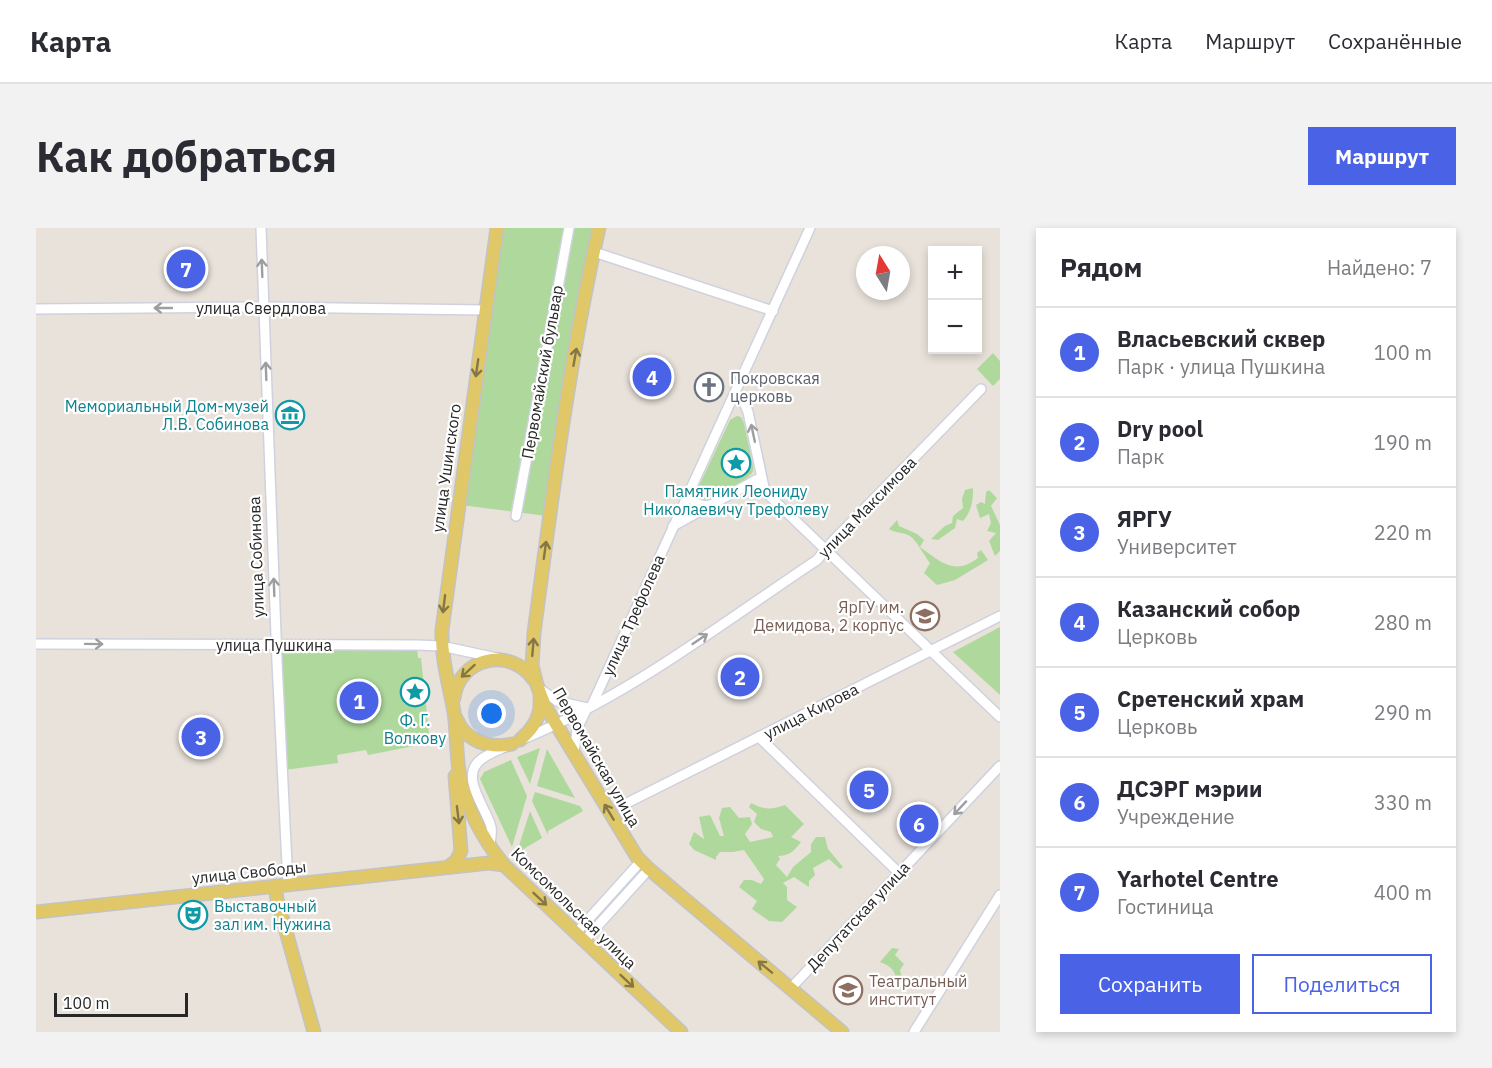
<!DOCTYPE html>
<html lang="ru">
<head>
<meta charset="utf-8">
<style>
  :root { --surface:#fff; --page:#f2f2f3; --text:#2b2b33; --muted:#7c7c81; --line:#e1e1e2; --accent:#4a62e5 }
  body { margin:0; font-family:"IBM Plex Sans",sans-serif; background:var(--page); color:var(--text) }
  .controls { position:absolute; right:18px; top:18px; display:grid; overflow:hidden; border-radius:0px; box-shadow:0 3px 9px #0003 }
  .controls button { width:54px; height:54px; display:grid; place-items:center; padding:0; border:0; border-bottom:2px solid var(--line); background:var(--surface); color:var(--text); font:30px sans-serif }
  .compass { position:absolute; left:820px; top:18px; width:54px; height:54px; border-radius:50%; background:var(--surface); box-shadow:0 3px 9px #0003; rotate:349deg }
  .scale { position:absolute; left:18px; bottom:15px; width:134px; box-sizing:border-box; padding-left:6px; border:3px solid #272727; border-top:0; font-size:16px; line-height:21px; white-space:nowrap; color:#272727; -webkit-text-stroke:4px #fff; paint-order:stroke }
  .you { position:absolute; left:456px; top:486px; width:21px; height:21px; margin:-15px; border:4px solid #fff; border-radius:50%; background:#1a73e8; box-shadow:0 0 0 9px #1a73e833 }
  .badge { display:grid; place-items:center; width:39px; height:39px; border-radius:50%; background:var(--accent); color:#fff; font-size:20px; font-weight:700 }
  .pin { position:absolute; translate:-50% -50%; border:3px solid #fff; box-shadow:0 2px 6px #0006 }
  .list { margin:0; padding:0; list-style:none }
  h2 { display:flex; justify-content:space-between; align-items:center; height:78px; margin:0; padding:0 24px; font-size:26px }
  h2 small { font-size:20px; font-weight:400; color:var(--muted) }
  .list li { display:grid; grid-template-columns:39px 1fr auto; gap:18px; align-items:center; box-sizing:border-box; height:90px; padding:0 24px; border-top:2px solid var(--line) }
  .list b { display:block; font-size:22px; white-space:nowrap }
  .list p { margin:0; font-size:20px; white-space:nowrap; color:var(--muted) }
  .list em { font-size:20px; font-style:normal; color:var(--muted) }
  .actions { display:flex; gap:12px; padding:18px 24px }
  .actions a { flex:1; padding:14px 0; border:2px solid var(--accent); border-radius:0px; text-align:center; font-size:21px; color:var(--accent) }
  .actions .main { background:var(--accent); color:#fff }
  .map { position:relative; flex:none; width:964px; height:804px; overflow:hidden; border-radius:0px }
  header { display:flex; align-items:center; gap:36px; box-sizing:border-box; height:84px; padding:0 30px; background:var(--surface); border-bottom:2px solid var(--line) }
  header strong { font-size:28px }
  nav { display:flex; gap:33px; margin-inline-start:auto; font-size:21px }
  .intro { display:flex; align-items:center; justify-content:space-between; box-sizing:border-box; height:144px; padding:0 36px }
  h1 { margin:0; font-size:42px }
  .button { padding:15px 27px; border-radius:0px; background:var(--accent); color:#fff; font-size:21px; font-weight:700 }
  main { display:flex; gap:36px; padding:0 36px }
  aside { flex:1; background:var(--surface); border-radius:0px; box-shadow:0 3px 9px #0003 }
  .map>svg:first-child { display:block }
  .green { fill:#afd99c }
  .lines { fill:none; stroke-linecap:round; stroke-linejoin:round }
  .minor-casing { stroke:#cfd2de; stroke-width:12 }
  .major-casing { stroke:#c3c3c3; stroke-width:15 }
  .minor { stroke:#fff; stroke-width:9 }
  .major { stroke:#e0c767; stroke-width:12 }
  .oneway { stroke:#9e9e9e }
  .oneway2 { stroke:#847747 }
  .labels { text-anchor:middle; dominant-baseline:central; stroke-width:4.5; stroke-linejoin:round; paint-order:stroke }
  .street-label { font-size:16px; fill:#272727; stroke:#fff }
  .worship-label { font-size:16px; fill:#5b616d; stroke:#fff; text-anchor:start }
  .culture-label { font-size:16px; fill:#0d838f; stroke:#fff }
  .education-label { font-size:16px; fill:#785e54; stroke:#fff; text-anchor:end }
</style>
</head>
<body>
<header>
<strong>Карта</strong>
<nav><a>Карта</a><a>Маршрут</a><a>Сохранённые</a></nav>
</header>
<div class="intro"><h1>Как добраться</h1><a class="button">Маршрут</a></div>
<main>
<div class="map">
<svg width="964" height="804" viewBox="0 0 964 804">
  <rect width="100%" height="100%" fill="#e8e2da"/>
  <g class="green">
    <path d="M 467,0 L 560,0 L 511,288 L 425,277 Z"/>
    <path d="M 957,125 L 964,133 L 964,151 L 957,158 L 941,141 Z"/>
    <path d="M 701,188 L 705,189 L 708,195 L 717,238 C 717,243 718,244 714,247 C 710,253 674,272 667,272 L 661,267 L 662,260 L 694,192 Z"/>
    <path d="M 937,260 C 937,273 936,282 927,293 L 921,291 L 919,300 L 902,312 L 895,311 L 909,298 L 916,295 L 917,288 L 927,280 L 926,271 L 929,262 Z"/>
    <path d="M 953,262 L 961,270 L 955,278 L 964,297 L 964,323 L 959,328 L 953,313 L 960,305 L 951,303 L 955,295 L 953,286 L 944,290 L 940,277 L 945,274 L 949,276 L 950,264 Z"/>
    <path d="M 861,292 L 863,298 L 881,306 L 888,312 L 884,319 C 905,334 918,348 942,330 L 941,325 L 945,322 L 952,332 L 919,352 L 901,357 L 888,345 L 894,335 C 888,328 880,310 872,307 C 865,304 859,305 853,301 Z"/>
    <path d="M 964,399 L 964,467 L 917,424 Z"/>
    <path d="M 243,418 L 381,418 L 382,430 L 385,430 L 394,515 L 332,527 L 330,522 L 301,527 L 302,535 L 248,542 Z"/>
    <path d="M 504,520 L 494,556 L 481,529 Z"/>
    <path d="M 511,521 L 539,570 L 501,558 Z"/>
    <path d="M 475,532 L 491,568 L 476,619 L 444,551 L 448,544 Z"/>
    <path d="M 499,564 L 544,578 L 547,583 L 512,603 L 512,607 L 496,573 Z"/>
    <path d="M 715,575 C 728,582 735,582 749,577 L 768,596 L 755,609 L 765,614 C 758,623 753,628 742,628 L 744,631 L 740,637 L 751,649 L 757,639 L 775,624 L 775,616 L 780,609 L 789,609 L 792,621 L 807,639 L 804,641 L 793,631 L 777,640 L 779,647 L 773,653 L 773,659 L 758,649 L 747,655 L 751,659 L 751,672 L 761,679 L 746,694 L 733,693 L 716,681 L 721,673 L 703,659 L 708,652 L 716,652 L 725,656 L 728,651 L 708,622 L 697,624 L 684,624 L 680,629 L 680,632 L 658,622 L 653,616 L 658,604 L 668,611 L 663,589 L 674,587 L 684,608 L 688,608 L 683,590 L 686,580 L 694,579 L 703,590 L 714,589 L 716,596 L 709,606 L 714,614 L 737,609 L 735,604 L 725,601 L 718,594 L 721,586 L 713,579 Z"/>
    <path d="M 494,583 L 506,610 L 486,622 L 482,621 Z"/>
    <path d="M 856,720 L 863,721 L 859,727 L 868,736 L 864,742 L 869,762 L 854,758 L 861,755 C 859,742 856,739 844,734 Z"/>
  </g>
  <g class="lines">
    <g class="minor-casing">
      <g id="minor">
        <path d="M 225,0 L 241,434 L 252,657"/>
        <path d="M 558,24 L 737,83"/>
        <path d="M 0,81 L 228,79 L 449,82"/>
        <path d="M 698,166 L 707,172 L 712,184 L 729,264"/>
        <path d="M 718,253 L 964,489"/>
        <path d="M 654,261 C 654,274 662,279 675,277"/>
        <path d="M 480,288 L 533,0"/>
        <path d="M 637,298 L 722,251"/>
        <path d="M 0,416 L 381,417 L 405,418 L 461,430"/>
        <path d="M 504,461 L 521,473 L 551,480"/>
        <path d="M 556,477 L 774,0"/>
        <path d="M 723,509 L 863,645"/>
        <path d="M 487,511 C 593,468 686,395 781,332 L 796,314 L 945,161"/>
        <path d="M 538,525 L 541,501 L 551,480"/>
        <path d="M 585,578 L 964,388"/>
        <path d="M 453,618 C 455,612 456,606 455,599 C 450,579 421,547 447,530 C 454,525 462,522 469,519"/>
        <path d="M 540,705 L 605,633"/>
        <path d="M 548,713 L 613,641"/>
        <path d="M 755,760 L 964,538"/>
        <path d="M 878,804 L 964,667"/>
      </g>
    </g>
    <g class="major-casing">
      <g id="major">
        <path d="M 461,0 L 406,402 C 405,430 413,456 418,484 C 421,503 420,523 423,543 C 429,578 446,610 468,637 L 645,804"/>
        <path d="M 563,0 C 533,133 516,270 498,405 L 496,437 L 501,457 L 509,478 L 601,629 L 613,641 L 806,804"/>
        <path d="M 418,470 C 423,429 475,418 498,452"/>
        <path d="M 420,490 C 429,513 453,521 476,516"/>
        <path d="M 484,512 C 498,500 506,487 504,468"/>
        <path d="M 412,639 L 420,633 L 425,623 L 419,548"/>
        <path d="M 239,658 L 241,671 L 278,804"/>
        <path d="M 0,684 L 453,635 L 468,637"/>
      </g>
    </g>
    <use href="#minor" class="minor"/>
    <use href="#major" class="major"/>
  </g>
  <defs><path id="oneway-shaft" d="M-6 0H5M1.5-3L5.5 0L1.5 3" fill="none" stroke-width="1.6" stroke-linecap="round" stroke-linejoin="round" transform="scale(1.5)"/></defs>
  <g class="oneway">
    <use href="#oneway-shaft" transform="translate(226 40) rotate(-92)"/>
    <use href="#oneway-shaft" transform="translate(127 80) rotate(180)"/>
    <use href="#oneway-shaft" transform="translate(230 143) rotate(-92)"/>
    <use href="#oneway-shaft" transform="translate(717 205) rotate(-102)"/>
    <use href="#oneway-shaft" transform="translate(238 359) rotate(-92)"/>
    <use href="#oneway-shaft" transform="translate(664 411) rotate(-34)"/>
    <use href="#oneway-shaft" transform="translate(58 416) rotate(1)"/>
    <use href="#oneway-shaft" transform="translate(924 580) rotate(133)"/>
  </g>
  <g class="oneway2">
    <use href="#oneway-shaft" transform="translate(539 129) rotate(-80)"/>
    <use href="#oneway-shaft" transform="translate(441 140) rotate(98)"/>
    <use href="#oneway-shaft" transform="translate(509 322) rotate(-82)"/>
    <use href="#oneway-shaft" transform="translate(408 376) rotate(97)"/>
    <use href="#oneway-shaft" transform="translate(497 419) rotate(-85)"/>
    <use href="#oneway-shaft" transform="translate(432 443) rotate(138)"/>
    <use href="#oneway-shaft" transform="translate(573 584) rotate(-121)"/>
    <use href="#oneway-shaft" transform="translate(422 587) rotate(83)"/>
    <use href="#oneway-shaft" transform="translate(504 671) rotate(43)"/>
    <use href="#oneway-shaft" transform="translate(729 739) rotate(-141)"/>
    <use href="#oneway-shaft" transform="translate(591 753) rotate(43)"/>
  </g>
  <defs>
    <g id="church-ring" transform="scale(1.5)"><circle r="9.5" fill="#fff" stroke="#6b7280" stroke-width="1.5"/><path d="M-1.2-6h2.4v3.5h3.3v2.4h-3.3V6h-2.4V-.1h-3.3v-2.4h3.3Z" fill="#6b7280"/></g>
    <g id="museum-ring" transform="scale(1.5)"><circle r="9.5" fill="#fff" stroke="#0f9aa8" stroke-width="1.5"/><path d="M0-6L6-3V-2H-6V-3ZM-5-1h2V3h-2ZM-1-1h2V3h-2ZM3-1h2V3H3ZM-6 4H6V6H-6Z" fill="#0f9aa8"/></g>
    <g id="sight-ring" transform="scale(1.5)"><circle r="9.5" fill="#fff" stroke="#0f9aa8" stroke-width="1.5"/><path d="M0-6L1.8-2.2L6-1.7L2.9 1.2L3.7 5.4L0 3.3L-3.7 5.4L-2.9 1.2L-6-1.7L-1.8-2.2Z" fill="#0f9aa8"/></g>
    <g id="university-ring" transform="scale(1.5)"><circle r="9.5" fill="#fff" stroke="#8d6e63" stroke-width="1.5"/><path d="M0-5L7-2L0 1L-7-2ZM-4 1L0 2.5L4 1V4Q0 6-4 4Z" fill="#8d6e63"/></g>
    <g id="theatre-ring" transform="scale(1.5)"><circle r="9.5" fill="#fff" stroke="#0f9aa8" stroke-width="1.5"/><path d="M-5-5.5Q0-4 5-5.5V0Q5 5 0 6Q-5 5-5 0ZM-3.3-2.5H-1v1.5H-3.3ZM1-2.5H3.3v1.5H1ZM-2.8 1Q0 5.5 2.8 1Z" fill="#0f9aa8"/></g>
  </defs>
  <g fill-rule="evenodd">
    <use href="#church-ring" x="673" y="159"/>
    <use href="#museum-ring" x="254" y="187"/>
    <use href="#sight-ring" x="700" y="235"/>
    <use href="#university-ring" x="889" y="388"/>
    <use href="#sight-ring" x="379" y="464"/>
    <use href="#theatre-ring" x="157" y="687"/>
    <use href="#university-ring" x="812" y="762"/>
  </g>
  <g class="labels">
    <g class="street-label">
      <text x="225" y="80">улица Свердлова</text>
      <text transform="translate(506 144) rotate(-80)">Первомайский бульвар</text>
      <text transform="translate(410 240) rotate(-82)">улица Ушинского</text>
      <text transform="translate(831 279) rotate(-46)">улица Максимова</text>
      <text transform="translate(220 329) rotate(-92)">улица Собинова</text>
      <text transform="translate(597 387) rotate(-66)">улица Трефолева</text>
      <text x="238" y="417">улица Пушкина</text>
      <text transform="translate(775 483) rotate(-27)">улица Кирова</text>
      <text transform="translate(561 529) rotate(60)">Первомайская улица</text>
      <text transform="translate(213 644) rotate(-6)">улица Свободы</text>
      <text transform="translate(538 680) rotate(44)">Комсомольская улица</text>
      <text transform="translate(822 688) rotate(-47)">Депутатская улица</text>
    </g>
    <g class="worship-label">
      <text x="694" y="150">Покровская<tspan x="694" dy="18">церковь</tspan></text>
    </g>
    <g class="culture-label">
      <text x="233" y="178" text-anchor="end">Мемориальный Дом-музей<tspan x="233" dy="18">Л.В. Собинова</tspan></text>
      <text x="700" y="263">Памятник Леониду<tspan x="700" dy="18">Николаевичу Трефолеву</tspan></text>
      <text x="379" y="492">Ф. Г.<tspan x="379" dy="18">Волкову</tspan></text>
      <text x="178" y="678" text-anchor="start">Выставочный<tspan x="178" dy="18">зал им. Нужина</tspan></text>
    </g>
    <g class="education-label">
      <text x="868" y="379">ЯрГУ им.<tspan x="868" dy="18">Демидова, 2 корпус</tspan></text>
      <text x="833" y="753" text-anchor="start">Театральный<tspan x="833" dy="18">институт</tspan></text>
    </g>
  </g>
</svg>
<div class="controls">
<button>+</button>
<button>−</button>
</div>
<svg class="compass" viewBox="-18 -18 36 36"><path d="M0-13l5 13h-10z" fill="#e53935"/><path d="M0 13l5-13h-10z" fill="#7c7c81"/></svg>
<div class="scale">100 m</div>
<div class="you"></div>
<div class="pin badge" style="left:323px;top:473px">1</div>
<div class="pin badge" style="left:704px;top:449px">2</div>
<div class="pin badge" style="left:165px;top:509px">3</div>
<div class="pin badge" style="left:616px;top:149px">4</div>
<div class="pin badge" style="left:833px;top:562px">5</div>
<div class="pin badge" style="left:883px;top:596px">6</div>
<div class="pin badge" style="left:150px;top:41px">7</div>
</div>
<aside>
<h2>Рядом<small>Найдено: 7</small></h2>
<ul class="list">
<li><span class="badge">1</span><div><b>Власьевский сквер</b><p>Парк · улица Пушкина</p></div><em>100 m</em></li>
<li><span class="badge">2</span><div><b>Dry pool</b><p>Парк</p></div><em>190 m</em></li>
<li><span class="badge">3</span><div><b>ЯРГУ</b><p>Университет</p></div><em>220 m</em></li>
<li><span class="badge">4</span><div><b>Казанский собор</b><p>Церковь</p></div><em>280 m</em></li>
<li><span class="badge">5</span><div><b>Сретенский храм</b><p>Церковь</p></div><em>290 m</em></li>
<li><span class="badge">6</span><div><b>ДСЭРГ мэрии</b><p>Учреждение</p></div><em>330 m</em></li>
<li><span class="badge">7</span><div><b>Yarhotel Centre</b><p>Гостиница</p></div><em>400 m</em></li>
</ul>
<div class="actions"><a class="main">Сохранить</a><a>Поделиться</a></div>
</aside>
</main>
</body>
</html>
